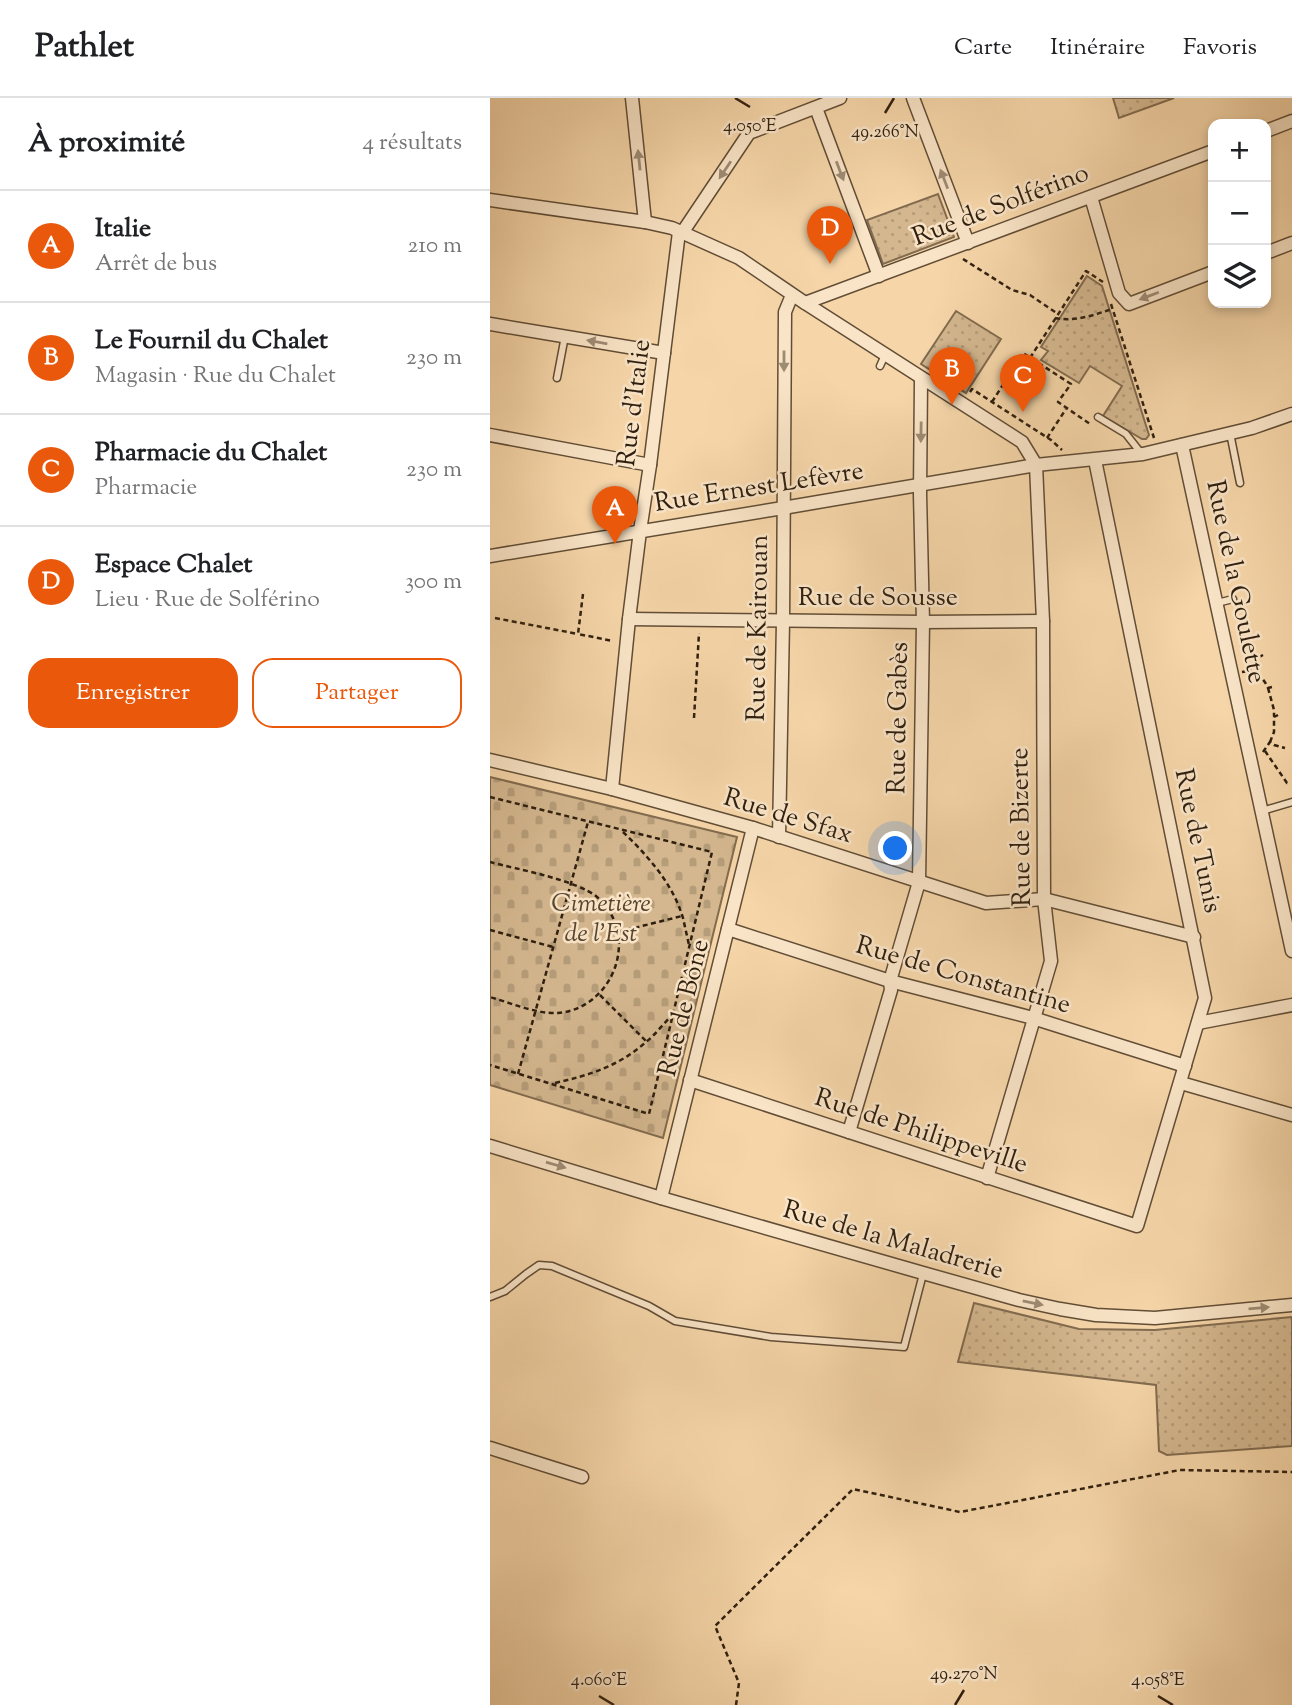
<!DOCTYPE html>
<html lang="fr">
<head>
<meta charset="utf-8">
<style>
  :root { --surface:#fff; --page:#f6f6f6; --text:#202124; --muted:#757577; --line:#e0e0e0; --accent:#ea580c }
  body { margin:0; font-family:"Sorts Mill Goudy",serif; background:var(--page); color:var(--text) }
  .controls { position:absolute; right:21px; top:21px; display:grid; overflow:hidden; border-radius:14px; box-shadow:0 4px 10px #0003 }
  .controls button { width:63px; height:63px; display:grid; place-items:center; padding:0; border:0; border-bottom:2px solid var(--line); background:var(--surface); color:var(--text); font:35px sans-serif }
  .you { position:absolute; left:406px; top:751px; width:24px; height:24px; margin:-18px; border:5px solid #fff; border-radius:50%; background:#1a73e8; box-shadow:0 0 0 10px #1a73e833 }
  .badge { display:grid; place-items:center; width:46px; height:46px; border-radius:50%; background:var(--accent); color:#fff; font-size:23px; font-weight:700 }
  .pin { position:absolute; translate:-50% -58px; filter:drop-shadow(0 2px 4px #0008) }
  .pin::after { content:''; position:absolute; top:37px; width:24px; height:21px; background:inherit; clip-path:polygon(0 0,100% 0,50% 100%) }
  .list { margin:0; padding:0; list-style:none }
  h2 { display:flex; justify-content:space-between; align-items:center; height:91px; margin:0; padding:0 28px; font-size:30px }
  h2 small { font-size:23px; font-weight:400; color:var(--muted) }
  .list li { display:grid; grid-template-columns:46px 1fr auto; gap:21px; align-items:center; box-sizing:border-box; height:112px; padding:0 28px; border-top:2px solid var(--line) }
  .list b { display:block; font-size:26px; white-space:nowrap }
  .list p { margin:0; font-size:23px; white-space:nowrap; color:var(--muted) }
  .list em { font-size:23px; font-style:normal; color:var(--muted) }
  .actions { display:flex; gap:14px; padding:21px 28px }
  .actions a { flex:1; padding:16px 0; border:2px solid var(--accent); border-radius:21px; text-align:center; font-size:24px; color:var(--accent) }
  .actions .main { background:var(--accent); color:#fff }
  .icon { flex:none; width:38px; height:38px; fill:none; stroke:currentColor; stroke-width:2; stroke-linecap:round; stroke-linejoin:round }
  .map { position:relative; flex:none; width:802px; height:1607px; overflow:hidden }
  header { display:flex; align-items:center; gap:42px; box-sizing:border-box; height:98px; padding:0 35px; background:var(--surface); border-bottom:2px solid var(--line) }
  header strong { font-size:33px }
  nav { display:flex; gap:38px; margin-inline-start:auto; font-size:24px }
  main { display:flex }
  aside { flex:1; background:var(--surface) }
  .map>svg:first-child { display:block }
  .cemetery { fill:url(#cemetery-stones); stroke:#826b4f; stroke-width:2 }
  .park { fill:url(#park-dots); stroke:#826b4f; stroke-width:2 }
  .lines { fill:none; stroke-linecap:round; stroke-linejoin:round }
  .lane-casing { stroke:#614d36; stroke-width:9 }
  .street-casing { stroke:#614d36; stroke-width:15 }
  .path { stroke:#2f1f0f; stroke-width:2.5; stroke-dasharray:5 3.5; stroke-linecap:butt }
  .lane { stroke:#f9e4c7; stroke-width:6 }
  .street { stroke:#f9e4c7; stroke-width:12 }
  .oneway { fill:#9e8b74 }
  .ticks { fill:none; stroke:#2f1f0f; stroke-width:2.5 }
  .labels { text-anchor:middle; dominant-baseline:central; stroke-width:5; stroke-linejoin:round; paint-order:stroke }
  .street-label { font-size:26px; fill:#2f1f0f; stroke:#f9e4c7 }
  .park-label { font-size:26px; font-style:italic; fill:#58452f; stroke:#f9e4c7 }
  .ticks-label { font-size:18px; text-anchor:middle; fill:#2f1f0f; stroke:#f9e4c7; stroke-width:5; stroke-linejoin:round; paint-order:stroke }
</style>
</head>
<body>
<header>
<strong>Pathlet</strong>
<nav><a>Carte</a><a>Itinéraire</a><a>Favoris</a></nav>
</header>
<main>
<aside>
<h2>À proximité<small>4 résultats</small></h2>
<ul class="list">
<li><span class="badge">A</span><div><b>Italie</b><p>Arrêt de bus</p></div><em>210 m</em></li>
<li><span class="badge">B</span><div><b>Le Fournil du Chalet</b><p>Magasin · Rue du Chalet</p></div><em>230 m</em></li>
<li><span class="badge">C</span><div><b>Pharmacie du Chalet</b><p>Pharmacie</p></div><em>230 m</em></li>
<li><span class="badge">D</span><div><b>Espace Chalet</b><p>Lieu · Rue de Solférino</p></div><em>300 m</em></li>
</ul>
<div class="actions"><a class="main">Enregistrer</a><a>Partager</a></div>
</aside>
<div class="map">
<svg width="802" height="1607" viewBox="0 0 802 1607">
  <defs>
    <pattern id="cemetery-stones" width="16" height="16" patternUnits="userSpaceOnUse" patternTransform="scale(1.75)"><rect width="16" height="16" fill="#d4b78f"/><path d="M2 7V4a2 2 0 0 1 4 0v3zM10 15v-3a2 2 0 0 1 4 0v3z" fill="#b69d7a"/></pattern>
    <pattern id="park-dots" width="8" height="8" patternUnits="userSpaceOnUse" patternTransform="scale(1.75)"><rect width="8" height="8" fill="#d4b78f"/><path d="M2 2h.1M6 6h.1" fill="none" stroke="#b69d7a" stroke-width="1.8" stroke-linecap="round"/></pattern>
  </defs>
  <rect width="100%" height="100%" fill="#f6d6a9"/>
  <filter id="stains"><feTurbulence type="fractalNoise" baseFrequency=".00286" numOctaves="4"/><feColorMatrix values="0 0 0 0 .2 0 0 0 0 .09 0 0 0 0 .02 0 0 0 .5 -.17"/></filter>
  <radialGradient id="worn" r=".72"><stop offset=".6" stop-color="#630" stop-opacity="0"/><stop offset="1" stop-color="#630" stop-opacity=".3"/></radialGradient>
  <path class="cemetery" d="M 0,679 L 247,739 L 173,1040 L 0,987 Z"/>
  <g class="park">
    <path d="M 623,0 L 684,0 L 629,20 Z"/>
    <path d="M 448,96 L 464,139 L 393,166 L 377,122 Z"/>
    <path d="M 597,178 L 612,188 L 659,337 L 656,341 L 652,341 L 613,318 L 632,288 L 600,268 L 589,285 L 551,262 L 558,253 L 551,249 Z"/>
    <path d="M 466,213 L 511,241 L 476,295 L 431,266 Z"/>
    <path d="M 484,1205 L 589,1231 L 665,1232 L 802,1219 L 802,1348 L 677,1357 L 669,1353 L 666,1287 L 468,1264 Z"/>
  </g>
  <g class="lines">
    <g class="lane-casing">
      <g id="lane">
        <path d="M 390,268 L 395,257"/>
        <path d="M 67,280 L 75,238"/>
        <path d="M 608,319 L 636,336 L 651,355"/>
        <path d="M 740,335 L 750,385"/>
        <path d="M 727,505 L 743,501"/>
        <path d="M 772,713 L 802,704"/>
        <path d="M 0,1199 L 15,1193 L 36,1176 L 49,1167 L 62,1168 L 159,1208 L 185,1223 L 281,1239 L 414,1249 L 433,1176"/>
      </g>
    </g>
    <g class="street-casing">
      <g id="street">
        <path d="M 142,0 L 155,124"/>
        <path d="M 423,0 L 478,145"/>
        <path d="M 326,10 L 389,178"/>
        <path d="M 776,33 L 802,23"/>
        <path d="M 601,99 L 629,195 L 639,206 L 723,174"/>
        <path d="M 0,102 L 155,124 L 182,130 L 249,160 L 315,205 L 532,344 L 546,367 L 553,523 L 554,801 L 561,863 L 497,1080"/>
        <path d="M 192,135 L 259,35 L 350,0"/>
        <path d="M 776,155 L 802,145"/>
        <path d="M 315,205 L 723,53"/>
        <path d="M 0,226 L 174,255"/>
        <path d="M 0,337 L 160,367"/>
        <path d="M 692,347 L 802,853"/>
        <path d="M 0,458 L 293,410 L 546,367 L 653,356 L 762,330 L 802,316"/>
        <path d="M 139,521 L 433,524 L 553,523"/>
        <path d="M 0,662 L 122,691 L 263,730 L 496,805 L 554,801 L 704,839"/>
        <path d="M 122,691 L 139,521 L 150,433 L 160,367 L 189,134"/>
        <path d="M 289,739 L 293,523 L 295,214 L 302,197"/>
        <path d="M 238,831 L 400,883 L 543,920 L 695,968"/>
        <path d="M 708,925 L 802,907"/>
        <path d="M 200,982 L 647,1128 L 715,900 L 605,362"/>
        <path d="M 691,985 L 802,1017"/>
        <path d="M 359,1034 L 401,892 L 400,883 L 429,784 L 433,524 L 430,396 L 431,281"/>
        <path d="M 0,1048 L 171,1100 L 433,1175 L 529,1202 L 570,1211 L 606,1217 L 665,1220 L 802,1207"/>
        <path d="M 171,1100 L 263,730"/>
        <path d="M 0,1350 L 92,1379"/>
      </g>
    </g>
    <g class="path">
      <path d="M 473,161 L 522,192 L 540,197 L 568,216"/>
      <path d="M 621,206 L 664,340"/>
      <path d="M 565,220 C 585,224 604,217 622,211"/>
      <path d="M 540,260 L 596,173 L 613,184"/>
      <path d="M 480,294 L 482,291 L 561,342 L 572,352"/>
      <path d="M 502,304 L 533,255 L 581,286 L 568,304 L 600,326"/>
      <path d="M 557,340 L 576,311"/>
      <path d="M 93,496 L 88,536 L 123,543"/>
      <path d="M 5,520 L 88,536"/>
      <path d="M 759,573 C 769,576 774,581 778,590 L 782,589"/>
      <path d="M 752,574 L 759,573 L 767,560 L 773,557"/>
      <path d="M 778,590 L 784,612 L 784,618"/>
      <path d="M 204,620 L 209,535"/>
      <path d="M 780,644 L 784,634 L 784,619 L 788,617"/>
      <path d="M 775,653 L 797,685 L 800,685"/>
      <path d="M 773,654 L 780,644 L 784,647 L 795,650"/>
      <path d="M 0,699 L 222,754 L 159,1016 L 0,967"/>
      <path d="M 133,734 C 158,758 183,786 193,820 C 195,829 197,838 199,847"/>
      <path d="M 0,764 C 26,771 87,782 107,799 C 151,837 124,910 68,915 C 46,916 21,905 0,899"/>
      <path d="M 0,832 L 63,849"/>
      <path d="M 128,834 L 192,818"/>
      <path d="M 110,897 L 157,944"/>
      <path d="M 28,976 L 98,724"/>
      <path d="M 65,985 C 100,977 129,968 156,944 C 166,936 174,925 183,916"/>
      <path d="M 246,1607 L 249,1585 L 225,1528 L 363,1391 L 470,1414 L 690,1372 L 802,1374"/>
    </g>
    <use href="#lane" class="lane"/>
    <use href="#street" class="street"/>
  </g>
  <defs><path id="oneway-solid" d="M-6-.8H1V-3.2L6.5 0L1 3.2V.8H-6Z" transform="scale(1.75)"/></defs>
  <g class="oneway">
    <use href="#oneway-solid" transform="translate(149 62) rotate(-96)"/>
    <use href="#oneway-solid" transform="translate(235 72) rotate(124)"/>
    <use href="#oneway-solid" transform="translate(350 73) rotate(69)"/>
    <use href="#oneway-solid" transform="translate(454 81) rotate(-111)"/>
    <use href="#oneway-solid" transform="translate(659 198) rotate(159)"/>
    <use href="#oneway-solid" transform="translate(107 244) rotate(-170)"/>
    <use href="#oneway-solid" transform="translate(294 263) rotate(90)"/>
    <use href="#oneway-solid" transform="translate(431 334) rotate(91)"/>
    <use href="#oneway-solid" transform="translate(66 1067) rotate(16)"/>
    <use href="#oneway-solid" transform="translate(543 1205) rotate(12)"/>
    <use href="#oneway-solid" transform="translate(769 1210) rotate(-5)"/>
  </g>
  <path class="ticks" d="M 245,0 L 260,9M 395,15 L 404,0M 109,1598 L 124,1607M 668,1598 L 683,1607M 465,1607 L 474,1592"/>
  <g class="labels">
    <g class="street-label">
      <text transform="translate(511 108) rotate(-21)">Rue de Solférino</text>
      <text transform="translate(145 305) rotate(-83)">Rue d'Italie</text>
      <text transform="translate(269 390) rotate(-9)">Rue Ernest Lefèvre</text>
      <text transform="translate(745 484) rotate(78)">Rue de la Goulette</text>
      <text x="388" y="500">Rue de Sousse</text>
      <text transform="translate(269 530) rotate(-89)">Rue de Kairouan</text>
      <text transform="translate(409 620) rotate(-89)">Rue de Gabès</text>
      <text transform="translate(298 719) rotate(17)">Rue de Sfax</text>
      <text transform="translate(532 729) rotate(-91)">Rue de Bizerte</text>
      <text transform="translate(707 743) rotate(78)">Rue de Tunis</text>
      <text transform="translate(473 878) rotate(16)">Rue de Constantine</text>
      <text transform="translate(195 910) rotate(-76)">Rue de Bône</text>
      <text transform="translate(431 1034) rotate(18)">Rue de Philippeville</text>
      <text transform="translate(403 1143) rotate(16)">Rue de la Maladrerie</text>
    </g>
    <g class="park-label">
      <text x="111" y="806">Cimetière<tspan x="111" dy="30">de l'Est</tspan></text>
    </g>
  </g>
  <g class="ticks-label">
    <text x="260" y="33">4.050°E</text>
    <text x="395" y="39">49.266°N</text>
    <text x="474" y="1581">49.270°N</text>
    <text x="109" y="1587">4.060°E</text>
    <text x="668" y="1587">4.058°E</text>
  </g>
  <rect width="100%" height="100%" filter="url(#stains)"/>
  <rect width="100%" height="100%" fill="url(#worn)"/>
</svg>
<div class="controls">
<button>+</button>
<button>−</button>
<button><svg class="icon" aria-label="layers" viewBox="0 0 24 24"><path d="M12 4l9 5-9 5-9-5zM3 14l9 5 9-5"/></svg></button>
</div>
<div class="you"></div>
<div class="pin badge" style="left:125px;top:446px">A</div>
<div class="pin badge" style="left:462px;top:307px">B</div>
<div class="pin badge" style="left:533px;top:314px">C</div>
<div class="pin badge" style="left:340px;top:166px">D</div>
</div>
</main>
</body>
</html>
